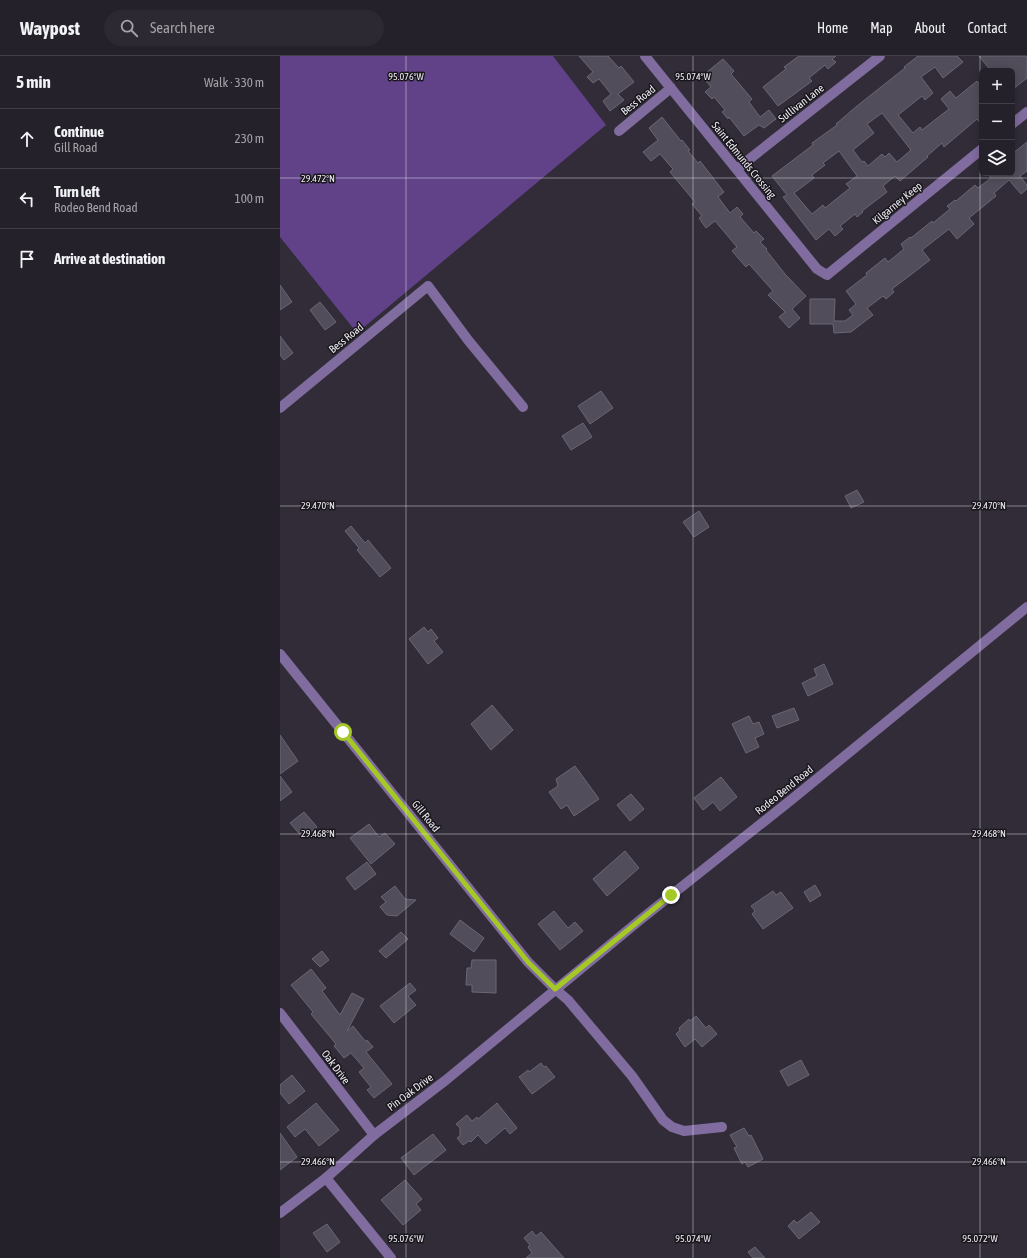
<!DOCTYPE html>
<html lang="en">
<head>
<meta charset="utf-8">
<style>
  :root { --surface:#25212a; --page:#2d2932; --text:#f1f3f6; --muted:#a3a3a8; --line:#423e47 }
  body { margin:0; font-family:"Asap Condensed",sans-serif; background:var(--page); color:var(--text) }
  .controls { position:absolute; right:12px; top:12px; display:grid; overflow:hidden; border-radius:6px; box-shadow:0 2px 10px #0003 }
  .controls button { width:36px; height:36px; display:grid; place-items:center; padding:0; border:0; border-bottom:1px solid var(--line); background:var(--surface); color:var(--text); font:20px sans-serif }
  .stop { position:absolute; width:12px; height:12px; margin:-9px; border:3px solid #a4c825; border-radius:50%; background:#fff }
  .stop.end { background:#a4c825; border-color:#fff; box-shadow:0 1px 4px #0008 }
  .list { margin:0; padding:0; list-style:none }
  h2 { display:flex; justify-content:space-between; align-items:center; height:52px; margin:0; padding:0 16px; font-size:17px }
  h2 small { font-size:13px; font-weight:400; color:var(--muted) }
  .list li { display:grid; grid-template-columns:26px 1fr auto; gap:12px; align-items:center; box-sizing:border-box; height:60px; padding:0 16px; border-top:1px solid var(--line) }
  .list b { display:block; font-size:15px; white-space:nowrap }
  .list p { margin:0; font-size:13px; white-space:nowrap; color:var(--muted) }
  .list em { font-size:13px; font-style:normal; color:var(--muted) }
  .icon { flex:none; width:22px; height:22px; fill:none; stroke:currentColor; stroke-width:2; stroke-linecap:round; stroke-linejoin:round }
  .map { position:relative; flex:none; width:747px; height:1202px; overflow:hidden }
  header { display:flex; align-items:center; gap:24px; box-sizing:border-box; height:56px; padding:0 20px; background:var(--surface); border-bottom:1px solid var(--line) }
  header strong { font-size:19px }
  nav { display:flex; gap:22px; margin-inline-start:auto; font-size:14px }
  .search { width:280px; height:36px; background:var(--page); display:flex; align-items:center; gap:10px; box-sizing:border-box; padding:0 14px; border-radius:22px; color:var(--muted); font-size:15px }
  main { display:flex }
  aside { flex:1; background:var(--surface) }
  .map>svg:first-child { display:block }
  .forest { fill:#614289 }
  .building { fill:#524d5a; stroke:#6b6674; fill-rule:evenodd }
  .lines { fill:none; stroke-linecap:round; stroke-linejoin:round }
  .minor { stroke:#806c9e; stroke-width:10 }
  .route { stroke:#a4c825; stroke-width:5 }
  .ticks { fill:none; stroke:#edeaf2; stroke-width:1; stroke-opacity:0.45 }
  .labels { text-anchor:middle; dominant-baseline:central; stroke-width:3; stroke-linejoin:round; paint-order:stroke }
  .street-label { font-size:11px; fill:#edeaf2; stroke:#18161b }
  .ticks-label { font-size:10px; text-anchor:middle; fill:#edeaf2; stroke:#18161b; stroke-width:3; stroke-linejoin:round; paint-order:stroke }
</style>
</head>
<body>
<header>
<strong>Waypost</strong>
<div class="search"><svg class="icon" aria-label="search" viewBox="0 0 24 24"><circle cx="10" cy="10" r="6"/><path d="M15 15l6 6"/></svg>Search here</div>
<nav><a>Home</a><a>Map</a><a>About</a><a>Contact</a></nav>
</header>
<main>
<aside>
<h2>5 min<small>Walk · 330 m</small></h2>
<ul class="list">
<li><svg class="icon" aria-label="ahead" viewBox="0 0 24 24"><path d="M12 20V5M6 11l6-6 6 6"/></svg><div><b>Continue</b><p>Gill Road</p></div><em>230 m</em></li>
<li><svg class="icon" aria-label="left" viewBox="0 0 24 24"><path d="M17 20v-9H6M10 6l-5 5 5 5"/></svg><div><b>Turn left</b><p>Rodeo Bend Road</p></div><em>100 m</em></li>
<li><svg class="icon" aria-label="arrive" viewBox="0 0 24 24"><path d="M6 21V4h12l-3 4 3 4H6"/></svg><div><b>Arrive at destination</b></div></li>
</ul>
</aside>
<div class="map">
<svg width="747" height="1202" viewBox="0 0 747 1202">
  <rect width="100%" height="100%" fill="#312c38"/>
  <path class="forest" d="M 0,0 L 273,0 L 326,69 L 77,277 L 0,181 Z"/>
  <g class="building">
    <path d="M 299,0 L 328,0 L 339,12 L 341,10 L 354,26 L 338,38 L 344,44 L 330,55 L 323,45 L 331,38 L 319,23 L 313,27 L 307,21 L 313,16 Z"/>
    <path d="M 519,0 L 556,0 L 552,3 L 556,6 L 548,13 L 545,9 L 529,22 L 532,25 L 498,50 L 483,31 L 506,13 L 504,11 Z"/>
    <path d="M 638,0 L 677,0 L 683,6 L 663,22 L 655,11 L 641,21 L 653,37 L 645,44 L 642,40 L 618,59 L 633,77 L 640,71 L 642,74 L 669,53 L 661,43 L 670,35 L 676,42 L 697,25 L 702,31 L 702,69 L 697,63 L 664,91 L 662,87 L 647,100 L 648,101 L 620,125 L 615,120 L 603,130 L 607,136 L 582,155 L 583,156 L 577,161 L 575,158 L 560,170 L 563,173 L 555,180 L 549,173 L 536,184 L 503,141 L 507,139 L 492,120 L 533,89 L 532,87 L 557,69 L 556,68 L 577,50 L 625,12 L 624,11 ZM 602,57 L 631,94 L 617,106 L 609,97 L 605,101 L 602,98 L 588,110 L 584,105 L 582,106 L 573,94 L 594,77 L 587,68 ZM 559,95 L 577,120 L 566,128 L 570,132 L 545,152 L 543,149 L 532,158 L 514,137 L 534,122 L 532,119 L 545,109 L 543,107 Z"/>
    <path d="M 699,0 L 747,0 L 747,22 L 732,34 L 732,15 L 711,15 Z"/>
    <path d="M 443,3 L 454,15 L 451,18 L 472,43 L 469,46 L 480,61 L 489,54 L 496,63 L 484,72 L 479,69 L 464,80 L 449,61 L 448,63 L 442,56 L 445,54 L 434,41 L 432,43 L 425,36 L 431,31 L 422,20 Z"/>
    <path d="M 382,61 L 401,85 L 402,84 L 410,94 L 408,95 L 418,107 L 420,105 L 444,136 L 438,141 L 450,157 L 457,151 L 463,158 L 460,161 L 474,177 L 476,175 L 484,183 L 480,186 L 487,193 L 486,194 L 505,218 L 526,240 L 512,253 L 520,262 L 509,272 L 499,261 L 505,256 L 488,239 L 493,235 L 469,208 L 466,211 L 452,195 L 457,191 L 435,165 L 426,172 L 419,162 L 422,160 L 412,148 L 415,146 L 390,116 L 393,113 L 380,98 L 371,105 L 363,96 L 378,84 L 369,72 Z"/>
    <path d="M 747,86 L 747,115 L 740,120 L 747,129 L 747,133 L 741,138 L 729,124 L 714,137 L 716,140 L 689,162 L 694,168 L 677,183 L 669,173 L 642,194 L 650,204 L 612,233 L 614,236 L 606,243 L 603,240 L 587,252 L 593,259 L 571,276 L 554,277 L 553,268 L 530,268 L 530,243 L 555,243 L 554,265 L 565,265 L 573,259 L 569,254 L 576,248 L 566,235 L 587,219 L 586,217 L 605,202 L 608,206 L 624,193 L 621,188 L 630,181 L 631,182 L 652,165 L 653,167 L 670,153 L 667,150 L 675,144 L 676,145 L 695,129 L 698,132 L 711,122 L 707,117 L 732,117 L 732,98 Z"/>
    <path d="M 0,229 L 12,246 L 0,254 Z"/>
    <path d="M 40,246 L 56,266 L 45,274 L 30,254 Z"/>
    <path d="M 0,280 L 13,297 L 4,304 L 0,299 Z"/>
    <path d="M 321,335 L 333,352 L 310,368 L 298,350 Z"/>
    <path d="M 303,367 L 312,381 L 291,394 L 282,380 Z"/>
    <path d="M 577,434 L 584,446 L 571,452 L 565,440 Z"/>
    <path d="M 419,455 L 429,471 L 414,481 L 403,466 Z"/>
    <path d="M 71,470 L 85,487 L 88,484 L 111,512 L 100,521 L 77,494 L 79,492 L 65,475 Z"/>
    <path d="M 144,571 L 148,576 L 151,573 L 158,582 L 154,585 L 163,596 L 148,608 L 129,583 Z"/>
    <path d="M 544,608 L 553,628 L 528,640 L 522,627 L 537,620 L 534,613 Z"/>
    <path d="M 212,649 L 233,674 L 211,694 L 191,668 Z"/>
    <path d="M 514,652 L 519,664 L 497,672 L 492,660 Z"/>
    <path d="M 469,660 L 473,668 L 479,666 L 484,678 L 475,682 L 479,691 L 466,697 L 452,668 Z"/>
    <path d="M 0,679 L 18,705 L 0,718 Z"/>
    <path d="M 295,710 L 319,743 L 294,760 L 287,749 L 281,753 L 269,736 L 278,730 L 276,723 Z"/>
    <path d="M 0,720 L 12,736 L 0,745 Z"/>
    <path d="M 441,721 L 457,741 L 440,755 L 433,746 L 423,754 L 414,742 Z"/>
    <path d="M 351,738 L 364,753 L 350,765 L 337,749 Z"/>
    <path d="M 24,756 L 37,771 L 23,782 L 10,767 Z"/>
    <path d="M 89,768 L 99,781 L 105,777 L 115,788 L 91,808 L 70,782 Z"/>
    <path d="M 345,795 L 359,812 L 327,840 L 313,823 Z"/>
    <path d="M 87,806 L 96,818 L 75,834 L 66,822 Z"/>
    <path d="M 535,829 L 541,839 L 530,846 L 524,836 Z"/>
    <path d="M 115,830 L 125,843 L 136,844 L 117,860 L 107,859 L 100,851 L 106,846 L 101,841 Z"/>
    <path d="M 493,835 L 496,839 L 501,836 L 513,852 L 483,873 L 472,858 L 475,855 L 471,850 Z"/>
    <path d="M 274,855 L 288,872 L 295,866 L 303,875 L 280,894 L 258,868 Z"/>
    <path d="M 180,864 L 204,882 L 194,896 L 170,878 Z"/>
    <path d="M 121,876 L 128,883 L 106,902 L 99,895 Z"/>
    <path d="M 42,895 L 49,904 L 40,911 L 32,903 Z"/>
    <path d="M 192,904 L 216,904 L 216,937 L 192,936 L 192,929 L 186,929 L 187,912 L 191,912 Z"/>
    <path d="M 31,913 L 46,932 L 42,935 L 60,959 L 72,937 L 84,943 L 67,975 L 73,970 L 86,986 L 87,984 L 93,991 L 86,996 L 112,1028 L 94,1042 L 87,1034 L 91,1031 L 79,1016 L 84,1012 L 71,997 L 64,1002 L 54,990 L 56,988 L 31,958 L 33,956 L 11,929 Z"/>
    <path d="M 130,927 L 136,934 L 128,940 L 136,949 L 114,967 L 100,950 Z"/>
    <path d="M 416,960 L 426,972 L 429,969 L 437,978 L 422,991 L 415,983 L 405,991 L 396,978 L 400,974 L 399,972 L 409,963 L 410,965 Z"/>
    <path d="M 521,1004 L 529,1019 L 508,1030 L 500,1015 Z"/>
    <path d="M 261,1007 L 264,1011 L 266,1010 L 275,1021 L 252,1038 L 239,1021 L 248,1014 L 249,1016 Z"/>
    <path d="M 12,1019 L 25,1035 L 9,1048 L 0,1037 L 0,1029 Z"/>
    <path d="M 36,1047 L 59,1074 L 39,1090 L 25,1073 L 15,1081 L 7,1071 Z"/>
    <path d="M 217,1047 L 237,1072 L 230,1078 L 225,1072 L 206,1088 L 198,1079 L 191,1086 L 189,1085 L 183,1089 L 177,1082 L 180,1080 L 180,1072 L 176,1068 L 187,1059 L 192,1065 L 197,1061 L 198,1063 Z"/>
    <path d="M 464,1072 L 469,1080 L 471,1079 L 483,1103 L 468,1111 L 465,1106 L 462,1108 L 454,1092 L 457,1091 L 450,1079 Z"/>
    <path d="M 0,1077 L 17,1101 L 0,1114 Z"/>
    <path d="M 153,1078 L 166,1094 L 134,1119 L 121,1102 Z"/>
    <path d="M 125,1124 L 142,1143 L 136,1148 L 141,1154 L 123,1169 L 101,1144 Z"/>
    <path d="M 531,1156 L 540,1166 L 519,1183 L 508,1170 L 514,1164 L 517,1167 Z"/>
    <path d="M 47,1168 L 60,1186 L 47,1196 L 33,1177 Z"/>
    <path d="M 252,1175 L 256,1180 L 261,1176 L 284,1202 L 246,1202 L 252,1197 L 248,1191 L 250,1189 L 244,1182 Z"/>
    <path d="M 475,1191 L 485,1202 L 473,1202 L 468,1196 Z"/>
  </g>
  <g class="lines">
    <g class="minor">
      <path d="M 365,0 L 537,213 L 547,219 L 702,93"/>
      <path d="M 732,68 L 747,56"/>
      <path d="M 339,75 L 391,32"/>
      <path d="M 457,113 L 600,0"/>
      <path d="M 0,352 L 148,230 L 188,284 L 243,351"/>
      <path d="M 0,598 L 248,906 L 275,933 L 288,944 L 352,1020 L 383,1064 L 392,1071 L 404,1075 L 442,1071"/>
      <path d="M 0,957 L 94,1079"/>
      <path d="M 46,1122 L 111,1202"/>
      <path d="M 0,1157 L 46,1122 L 94,1079 L 166,1024 L 360,864 L 511,744 L 747,551"/>
    </g>
  </g>
  <g class="lines">
    <path class="route" d="M 63,676 L 248,906 L 275,933 L 391,839"/>
  </g>
  <path class="ticks" d="M 126,0 L 126,1202M 413,0 L 413,1202M 700,0 L 700,1202M 0,122 L 747,122M 0,450 L 747,450M 0,778 L 747,778M 0,1106 L 747,1106"/>
  <g class="labels">
    <g class="street-label">
      <text transform="translate(358 44) rotate(-39)">Bess Road</text>
      <text transform="translate(521 47) rotate(-38)">Sullivan Lane</text>
      <text transform="translate(464 104) rotate(51)">Saint Edmunds Crossing</text>
      <text transform="translate(617 147) rotate(-39)">Kilgarney Keep</text>
      <text transform="translate(66 282) rotate(-39)">Bess Road</text>
      <text transform="translate(504 734) rotate(-39)">Rodeo Bend Road</text>
      <text transform="translate(146 760) rotate(51)">Gill Road</text>
      <text transform="translate(56 1011) rotate(53)">Oak Drive</text>
      <text transform="translate(130 1036) rotate(-37)">Pin Oak Drive</text>
    </g>
  </g>
  <g class="ticks-label">
    <text x="126" y="24">95.076°W</text>
    <text x="413" y="24">95.074°W</text>
    <text x="38" y="126">29.472°N</text>
    <text x="38" y="453">29.470°N</text>
    <text x="709" y="453">29.470°N</text>
    <text x="38" y="781">29.468°N</text>
    <text x="709" y="781">29.468°N</text>
    <text x="38" y="1109">29.466°N</text>
    <text x="709" y="1109">29.466°N</text>
    <text x="126" y="1186">95.076°W</text>
    <text x="413" y="1186">95.074°W</text>
    <text x="700" y="1186">95.072°W</text>
  </g>
</svg>
<div class="controls">
<button>+</button>
<button>−</button>
<button><svg class="icon" aria-label="layers" viewBox="0 0 24 24"><path d="M12 4l9 5-9 5-9-5zM3 14l9 5 9-5"/></svg></button>
</div>
<div class="stop" style="left:63px;top:676px"></div>
<div class="stop end" style="left:391px;top:839px"></div>
</div>
</main>
</body>
</html>
